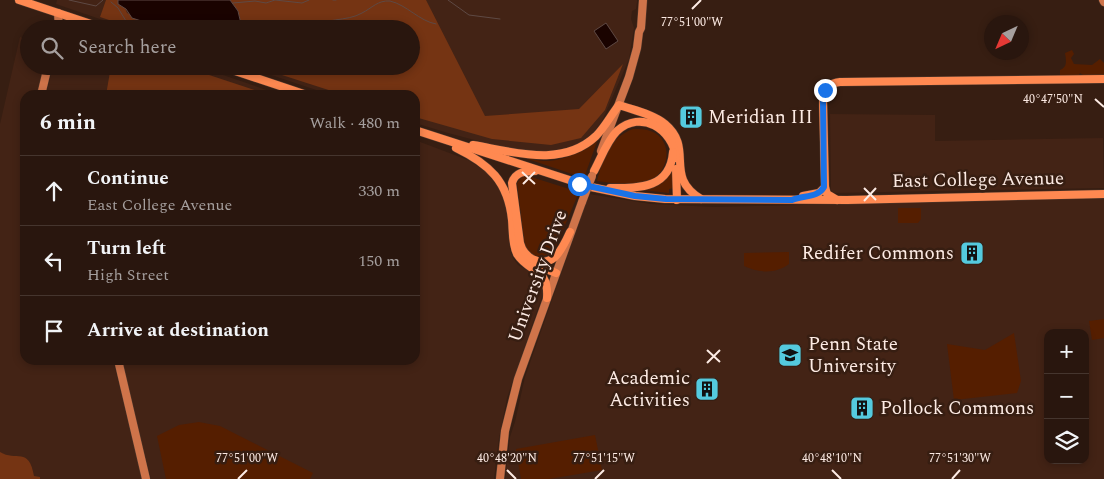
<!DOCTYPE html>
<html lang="en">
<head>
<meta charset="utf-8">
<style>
  :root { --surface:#29160e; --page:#35231c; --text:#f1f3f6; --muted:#a59f9e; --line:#45352e }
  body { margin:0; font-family:Spectral,serif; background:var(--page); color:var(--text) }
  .controls { position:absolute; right:15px; bottom:15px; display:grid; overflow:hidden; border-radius:10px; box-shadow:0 2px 8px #0003 }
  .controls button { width:45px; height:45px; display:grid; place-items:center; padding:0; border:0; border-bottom:1px solid var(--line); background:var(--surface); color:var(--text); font:25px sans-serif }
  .compass { position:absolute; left:984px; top:15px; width:45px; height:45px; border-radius:50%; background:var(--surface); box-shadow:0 2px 8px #0003; rotate:224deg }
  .stop { position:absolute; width:15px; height:15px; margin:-11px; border:4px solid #1a73e8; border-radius:50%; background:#fff }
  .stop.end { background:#1a73e8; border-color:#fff; box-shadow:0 1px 5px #0008 }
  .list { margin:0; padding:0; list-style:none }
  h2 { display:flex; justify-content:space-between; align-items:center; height:65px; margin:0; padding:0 20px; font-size:21px }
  h2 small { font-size:16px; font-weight:400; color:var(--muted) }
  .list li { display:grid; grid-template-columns:32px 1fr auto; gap:15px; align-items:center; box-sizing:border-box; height:70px; padding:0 20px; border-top:1px solid var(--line) }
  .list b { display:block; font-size:19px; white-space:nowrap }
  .list p { margin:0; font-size:16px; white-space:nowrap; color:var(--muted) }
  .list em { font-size:16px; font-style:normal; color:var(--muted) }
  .icon { flex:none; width:28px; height:28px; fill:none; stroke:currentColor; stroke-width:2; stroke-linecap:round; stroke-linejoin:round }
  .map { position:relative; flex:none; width:1104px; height:479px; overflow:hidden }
  .search { position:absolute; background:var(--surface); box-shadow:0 2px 8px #0003; left:20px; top:20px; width:400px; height:55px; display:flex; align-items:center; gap:12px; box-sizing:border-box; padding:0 18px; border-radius:28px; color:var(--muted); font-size:19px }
  .panel { position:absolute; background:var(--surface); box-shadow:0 2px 8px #0003; left:20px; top:90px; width:400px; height:275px; border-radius:15px }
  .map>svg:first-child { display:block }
  .built { fill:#432315; fill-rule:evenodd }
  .green { fill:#551e00 }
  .forest { fill:#753413 }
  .water { fill:#1a0300; stroke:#5e4944 }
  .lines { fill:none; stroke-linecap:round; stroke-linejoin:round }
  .stream { stroke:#5e4944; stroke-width:1 }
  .secondary-casing { stroke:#533b2f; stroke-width:9 }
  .primary-casing { stroke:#533b2f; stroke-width:9 }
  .secondary { stroke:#cf744a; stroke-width:8 }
  .primary { stroke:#ff8951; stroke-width:8 }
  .secondary-bridge-casing { stroke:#533b2f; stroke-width:9; stroke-linecap:butt }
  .secondary-bridge { stroke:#cf744a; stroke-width:8 }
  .route { stroke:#1a73e8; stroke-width:6 }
  .ticks { fill:none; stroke:#fdebe4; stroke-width:2 }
  .labels { text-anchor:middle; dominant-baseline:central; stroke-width:5; stroke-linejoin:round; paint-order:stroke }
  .poi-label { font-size:19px; fill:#fdebe4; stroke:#371e12; text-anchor:start }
  .street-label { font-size:19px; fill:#fdebe4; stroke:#371e12 }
  .ticks-label { font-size:12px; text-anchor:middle; fill:#fdebe4; stroke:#371e12; stroke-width:5; stroke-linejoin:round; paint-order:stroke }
</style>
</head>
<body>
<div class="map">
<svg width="1104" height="479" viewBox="0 0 1104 479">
  <rect width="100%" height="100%" fill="#371e12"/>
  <g class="built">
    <path d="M 57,0 L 637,0 L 637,2 L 636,9 L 632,11 L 631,19 L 634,28 L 629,59 L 602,121 L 591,136 L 578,144 L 564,150 L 550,153 L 530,152 L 501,147 L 448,133 L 415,123 L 415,95 L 331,95 L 244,66 L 411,66 L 411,29 L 129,29 L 56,4 Z"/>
    <path d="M 29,35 L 29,66 L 44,66 L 37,95 L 25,95 L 25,360 L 113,360 L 142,479 L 0,479 L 0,124 L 20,37 L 23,38 Z"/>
    <path d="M 53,66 L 197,66 L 281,95 L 46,95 Z"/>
    <path d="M 830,114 L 935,115 L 935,141 L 1103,138 L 1104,188 L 833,193 L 831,190 Z"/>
    <path d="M 415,140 L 468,160 L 487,172 L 497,185 L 504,198 L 508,221 L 510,249 L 513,258 L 518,265 L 540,277 L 544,284 L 544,291 L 507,398 L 499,438 L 494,479 L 151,479 L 121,360 L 415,360 Z"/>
    <path d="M 589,194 L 651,204 L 714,207 L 1104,198 L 1104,479 L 505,479 L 510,437 L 515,422 L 525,377 ZM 1048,333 L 1085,333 L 1085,460 L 1048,460 Z"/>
  </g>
  <g class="green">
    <path d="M 1072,50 L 1074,54 L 1071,58 L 1074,64 L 1092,65 L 1100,59 L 1104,63 L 1104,75 L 1083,75 L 1080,73 L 1079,75 L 1060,75 L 1060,70 C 1068,67 1066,60 1065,53 Z"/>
    <path d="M 633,129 C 641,129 648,129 655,133 C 675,146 667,175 647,182 C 632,187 612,183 597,181 C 603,158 609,138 633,129 Z"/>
    <path d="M 599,136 L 584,178 L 516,155 C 525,157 534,160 543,161 C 564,162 584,150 599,136 Z"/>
    <path d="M 672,167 L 674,188 L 669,189 L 669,193 L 633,189 L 645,189 Z"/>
    <path d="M 523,176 L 528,176 L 579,192 L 555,249 C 548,256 541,258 532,255 L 525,247 L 517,183 Z"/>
    <path d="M 898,208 L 921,208 L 921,219 L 918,223 L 898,223 Z"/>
    <path d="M 789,252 L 789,264 C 776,274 759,273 744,266 L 744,253 Z"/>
    <path d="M 1104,319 L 1104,338 L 1092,340 L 1089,321 Z"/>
    <path d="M 1014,333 L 1021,381 L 1017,393 L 954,400 L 947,344 L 985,350 Z"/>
    <path d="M 199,422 L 220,426 L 313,473 L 310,479 L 166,479 L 157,436 L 179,425 Z"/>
    <path d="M 595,435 L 602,470 L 549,479 L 521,479 L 516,449 Z"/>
  </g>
  <g class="forest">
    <path d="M 106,0 L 118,0 L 118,4 L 125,8 L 127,13 L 154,25 L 170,29 L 136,29 L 100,17 Z"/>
    <path d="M 230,0 L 426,0 L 485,116 L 579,109 L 623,64 L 605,110 L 581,138 L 551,145 L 492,139 L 415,117 L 415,95 L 344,95 L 254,66 L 411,66 L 411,29 L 235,29 L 241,24 L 238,11 Z"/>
    <path d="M 111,66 L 182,66 L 270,95 L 106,95 Z"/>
    <path d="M 0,452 C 16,462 29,446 34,476 L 40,477 L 40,479 L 0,479 Z"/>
  </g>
  <g class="water">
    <path d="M 118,0 L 230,0 L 238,11 L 241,24 L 235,29 L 170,29 L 154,25 L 132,18 L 126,9 L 118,4 Z"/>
    <path d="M 606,23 L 618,41 L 606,49 L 594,31 Z"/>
  </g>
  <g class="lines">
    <g class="stream">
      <path d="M 69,0 L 96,6 L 103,0"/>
      <path d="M 333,0 L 336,0"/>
      <path d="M 448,0 L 469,15 L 500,19"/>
      <path d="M 111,2 L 118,8 L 126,21 L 152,29"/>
      <path d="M 233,3 L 255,1 L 266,3 L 275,0 L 302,3 L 309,0"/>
      <path d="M 310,29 C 324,17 347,22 362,13 C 372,8 378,0 390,1 C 407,5 419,21 436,24"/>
    </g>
    <g class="secondary-casing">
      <g id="secondary">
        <path d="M 1103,0 L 1104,2"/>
        <path d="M 58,13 L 59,29"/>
        <path d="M 41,95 L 48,66"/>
        <path d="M 601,151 L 629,77 L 637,48 L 639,32 L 641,28 L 643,0"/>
        <path d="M 118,360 L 146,479"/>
        <path d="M 500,479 L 505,431 L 518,379 L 582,202"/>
      </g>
    </g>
    <g class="primary-casing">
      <g id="primary">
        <path d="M 19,0 L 106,29"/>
        <path d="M 220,66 L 307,95"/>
        <path d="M 415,130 L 591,187 L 635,196 L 665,199 L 847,200 L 1104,194"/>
        <path d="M 473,145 C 514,152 562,168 596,136 C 605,127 611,115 619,105 C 633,110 653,114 665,124 C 695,149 663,176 701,199"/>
        <path d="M 456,148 C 489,164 508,181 512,220 C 513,230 512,244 517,254 C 530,274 549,267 547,298"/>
        <path d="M 676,169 L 677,200"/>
        <path d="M 535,171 C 525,171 515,172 512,183 L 520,243 C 524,258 541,268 555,257 C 562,250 566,241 570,232"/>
        <path d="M 594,171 C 601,158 607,141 617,131 C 641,109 673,129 676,158"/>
        <path d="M 610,188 C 639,188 670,189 673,152"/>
        <path d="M 803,196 L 819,193 L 825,187"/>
        <path d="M 837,200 L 827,194 L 825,187 L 823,99 C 825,89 829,83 840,82 L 1104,79"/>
        <path d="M 534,264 L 556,273"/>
      </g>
    </g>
    <use href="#secondary" class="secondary"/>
    <use href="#primary" class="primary"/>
    <g class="secondary-bridge-casing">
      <path id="secondary-bridge" d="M 582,202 L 592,176"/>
    </g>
    <use href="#secondary-bridge" class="secondary-bridge"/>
  </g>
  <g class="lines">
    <path class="route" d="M 579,184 L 635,196 L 666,199 L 792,200 C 803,195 818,198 824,187 L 823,99 L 825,90"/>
  </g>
  <path class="ticks" d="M 692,9 L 701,0M 1095,99 L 1104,107M 522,172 L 535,184M 523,184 L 535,172M 864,188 L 876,200M 864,201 L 876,188M 707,350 L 720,362M 707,363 L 720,350M 507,470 L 516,479M 832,470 L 841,479M 238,479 L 247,470M 595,479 L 604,470M 952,479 L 960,470"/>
  <defs>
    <g id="building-square" transform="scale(1.25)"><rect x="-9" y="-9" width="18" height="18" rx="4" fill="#54cade" stroke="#371e12"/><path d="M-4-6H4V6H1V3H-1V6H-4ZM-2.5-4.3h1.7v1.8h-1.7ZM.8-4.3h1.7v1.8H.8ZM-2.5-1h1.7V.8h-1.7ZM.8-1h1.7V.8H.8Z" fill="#111"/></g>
    <g id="university-square" transform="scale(1.25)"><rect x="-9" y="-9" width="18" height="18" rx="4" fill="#54cade" stroke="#371e12"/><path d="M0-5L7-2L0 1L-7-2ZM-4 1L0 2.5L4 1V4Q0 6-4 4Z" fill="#111"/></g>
  </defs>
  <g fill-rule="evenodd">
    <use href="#building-square" x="691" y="117"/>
    <use href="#building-square" x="972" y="253"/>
    <use href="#university-square" x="790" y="355"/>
    <use href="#building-square" x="707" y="389"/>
    <use href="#building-square" x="862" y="408"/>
  </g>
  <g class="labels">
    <g class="poi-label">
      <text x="708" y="117">Meridian III</text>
      <text x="954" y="253" text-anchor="end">Redifer Commons</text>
      <text x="808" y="344">Penn State<tspan x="808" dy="22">University</tspan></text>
      <text x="690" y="378" text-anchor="end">Academic<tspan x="690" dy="22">Activities</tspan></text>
      <text x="880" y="408">Pollock Commons</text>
    </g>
    <g class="street-label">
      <text transform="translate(978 180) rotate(-1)">East College Avenue</text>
      <text transform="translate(538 276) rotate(-70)">University Drive</text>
    </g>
  </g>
  <g class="ticks-label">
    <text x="692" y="26">77°51'00"W</text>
    <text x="1053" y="103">40°47'50"N</text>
    <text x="247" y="462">77°51'00"W</text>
    <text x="604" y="462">77°51'15"W</text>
    <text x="960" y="462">77°51'30"W</text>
    <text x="507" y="462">40°48'20"N</text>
    <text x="832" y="462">40°48'10"N</text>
  </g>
</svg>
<div class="controls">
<button>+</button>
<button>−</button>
<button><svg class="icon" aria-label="layers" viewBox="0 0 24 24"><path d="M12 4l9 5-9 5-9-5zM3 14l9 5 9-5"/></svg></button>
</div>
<svg class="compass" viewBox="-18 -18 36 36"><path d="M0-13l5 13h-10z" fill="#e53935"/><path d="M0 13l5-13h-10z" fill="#a59f9e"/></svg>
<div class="stop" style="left:579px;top:184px"></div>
<div class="stop end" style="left:825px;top:90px"></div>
<div class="search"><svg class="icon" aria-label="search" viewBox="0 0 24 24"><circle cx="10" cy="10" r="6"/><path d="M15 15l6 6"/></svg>Search here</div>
<section class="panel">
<h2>6 min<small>Walk · 480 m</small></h2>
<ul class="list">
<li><svg class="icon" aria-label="ahead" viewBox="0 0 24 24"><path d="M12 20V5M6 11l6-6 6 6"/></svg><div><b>Continue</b><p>East College Avenue</p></div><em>330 m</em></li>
<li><svg class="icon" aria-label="left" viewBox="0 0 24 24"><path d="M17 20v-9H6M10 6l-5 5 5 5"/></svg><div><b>Turn left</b><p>High Street</p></div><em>150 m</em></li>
<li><svg class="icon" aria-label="arrive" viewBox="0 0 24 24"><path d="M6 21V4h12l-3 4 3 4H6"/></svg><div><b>Arrive at destination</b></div></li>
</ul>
</section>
</div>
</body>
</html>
